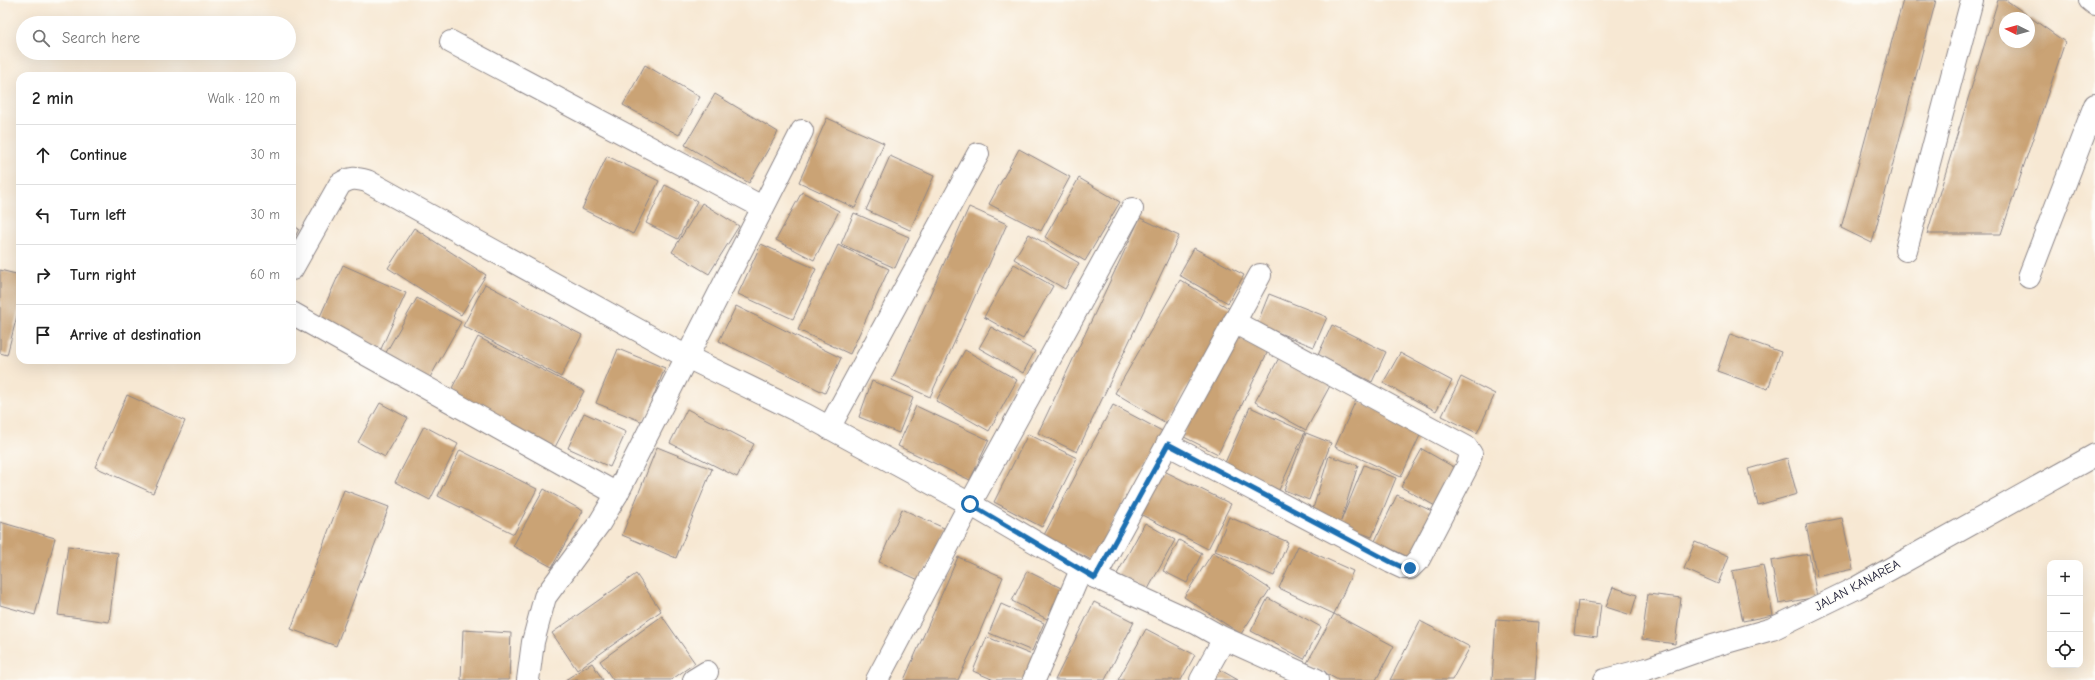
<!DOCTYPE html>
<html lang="en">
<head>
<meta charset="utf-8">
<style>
  :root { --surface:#fff; --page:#f2f2f2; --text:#222; --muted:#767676; --line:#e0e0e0 }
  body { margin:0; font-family:"Comic Neue",sans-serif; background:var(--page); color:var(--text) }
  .controls { position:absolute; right:12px; bottom:12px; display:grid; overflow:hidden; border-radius:8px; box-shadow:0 4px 16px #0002 }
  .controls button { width:36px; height:36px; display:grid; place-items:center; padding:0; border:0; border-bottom:1px solid var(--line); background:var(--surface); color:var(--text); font:20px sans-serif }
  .compass { position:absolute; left:1999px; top:12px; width:36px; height:36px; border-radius:50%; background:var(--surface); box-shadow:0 4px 16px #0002; rotate:275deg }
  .stop { position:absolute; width:12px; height:12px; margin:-9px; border:3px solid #1f6fb2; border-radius:50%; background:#fff }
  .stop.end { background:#1f6fb2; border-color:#fff; box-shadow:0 1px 4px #0008 }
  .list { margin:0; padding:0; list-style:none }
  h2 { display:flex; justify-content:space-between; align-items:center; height:52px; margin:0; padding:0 16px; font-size:17px }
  h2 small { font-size:13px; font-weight:400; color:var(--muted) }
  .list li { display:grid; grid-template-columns:26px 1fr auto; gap:12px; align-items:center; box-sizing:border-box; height:60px; padding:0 16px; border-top:1px solid var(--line) }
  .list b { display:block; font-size:15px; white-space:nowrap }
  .list em { font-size:13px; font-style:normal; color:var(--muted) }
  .icon { flex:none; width:22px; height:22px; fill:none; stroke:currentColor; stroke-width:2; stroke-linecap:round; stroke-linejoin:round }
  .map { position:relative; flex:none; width:2095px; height:680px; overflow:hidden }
  .search { position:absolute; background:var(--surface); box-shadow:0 4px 16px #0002; left:16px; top:16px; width:280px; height:44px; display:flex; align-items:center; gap:10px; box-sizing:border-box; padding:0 14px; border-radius:22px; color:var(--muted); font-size:15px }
  .panel { position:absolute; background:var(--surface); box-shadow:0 4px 16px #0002; left:16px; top:72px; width:280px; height:292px; border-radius:12px }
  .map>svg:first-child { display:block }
  .building { fill:#caa375; fill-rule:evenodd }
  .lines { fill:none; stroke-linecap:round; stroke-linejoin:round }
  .minor-casing { stroke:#8c8587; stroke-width:24 }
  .minor { stroke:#fff; stroke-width:22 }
  .route { stroke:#1f6fb2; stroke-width:5 }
  .labels { text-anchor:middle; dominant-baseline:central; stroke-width:3; stroke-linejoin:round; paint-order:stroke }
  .street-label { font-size:13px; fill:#22223b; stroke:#fdfcf7 }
</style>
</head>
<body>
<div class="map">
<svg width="2095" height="680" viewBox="0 0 2095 680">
  <rect width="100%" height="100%" fill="#fdfcf7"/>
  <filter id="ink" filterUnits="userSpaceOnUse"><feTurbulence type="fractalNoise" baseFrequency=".025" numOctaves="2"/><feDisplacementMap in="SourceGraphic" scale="8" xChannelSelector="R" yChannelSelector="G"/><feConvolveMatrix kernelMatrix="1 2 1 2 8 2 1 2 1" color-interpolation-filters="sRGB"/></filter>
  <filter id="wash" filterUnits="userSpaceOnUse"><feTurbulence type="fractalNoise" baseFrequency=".012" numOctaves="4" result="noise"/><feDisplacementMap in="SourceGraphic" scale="16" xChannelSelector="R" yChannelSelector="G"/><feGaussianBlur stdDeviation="0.9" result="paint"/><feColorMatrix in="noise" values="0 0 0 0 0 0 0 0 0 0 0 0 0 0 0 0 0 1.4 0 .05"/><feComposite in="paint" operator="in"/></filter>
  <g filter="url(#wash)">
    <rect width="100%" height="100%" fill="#f7e8d3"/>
    <g id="blocks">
      <g class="building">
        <path d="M 1903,0 L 1936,0 L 1872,243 L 1841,228 Z"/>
        <path d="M 1998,0 L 2006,0 L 2065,42 L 2001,234 L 1927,234 ZM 2005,18 L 2029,18 L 2029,42 L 2005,42 Z"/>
        <path d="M 645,65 L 700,97 L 679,135 L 623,105 Z"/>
        <path d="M 715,94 L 778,132 L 749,183 L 685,145 Z"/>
        <path d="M 827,118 L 884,143 L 855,208 L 799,182 Z"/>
        <path d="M 1019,149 L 1070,177 L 1041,231 L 989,204 Z"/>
        <path d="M 607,156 L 659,181 L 633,234 L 582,209 Z"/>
        <path d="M 890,156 L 934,176 L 910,230 L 866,210 Z"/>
        <path d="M 1079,178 L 1120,202 L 1085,261 L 1045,237 Z"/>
        <path d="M 665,185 L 697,201 L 678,239 L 646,223 Z"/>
        <path d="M 802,192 L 839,211 L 814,260 L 776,240 Z"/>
        <path d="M 702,203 L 739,226 L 709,274 L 672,252 Z"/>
        <path d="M 969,207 L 1007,224 L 930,397 L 892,380 Z"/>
        <path d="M 854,213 L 909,237 L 895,268 L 841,244 Z"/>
        <path d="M 1140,218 L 1179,236 L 1077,452 L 1038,433 Z"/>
        <path d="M 292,225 L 299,229 L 292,243 Z"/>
        <path d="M 414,228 L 486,275 L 461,315 L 388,268 Z"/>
        <path d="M 1029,234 L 1079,263 L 1065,289 L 1014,259 Z"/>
        <path d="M 761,244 L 816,269 L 793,319 L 738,294 Z"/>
        <path d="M 838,245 L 889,269 L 850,354 L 798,330 Z"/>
        <path d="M 1194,248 L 1244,275 L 1228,303 L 1179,275 Z"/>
        <path d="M 1014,264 L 1053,286 L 1023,339 L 984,317 Z"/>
        <path d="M 343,265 L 406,293 L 381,349 L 318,321 Z"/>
        <path d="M 0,270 L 20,275 L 20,304 L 7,355 L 0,353 Z"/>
        <path d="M 1180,280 L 1232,310 L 1166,423 L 1115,393 Z"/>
        <path d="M 485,284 L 582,335 L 561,377 L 463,326 Z"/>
        <path d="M 1269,294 L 1327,317 L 1314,347 L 1257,324 Z"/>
        <path d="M 417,298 L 461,322 L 428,381 L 384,356 Z"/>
        <path d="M 736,306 L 841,358 L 825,393 L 719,341 Z"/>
        <path d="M 1332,325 L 1386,352 L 1372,382 L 1318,355 Z"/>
        <path d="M 991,327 L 1035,351 L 1023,373 L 979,348 Z"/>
        <path d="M 1232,334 L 1268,351 L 1218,454 L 1182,436 Z"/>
        <path d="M 1730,334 L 1781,352 L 1768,389 L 1717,371 Z"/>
        <path d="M 478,337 L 584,391 L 553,451 L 447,398 Z"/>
        <path d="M 618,349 L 665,368 L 643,422 L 596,403 Z"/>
        <path d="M 965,350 L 1017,380 L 989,431 L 936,401 Z"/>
        <path d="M 1400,353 L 1452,381 L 1436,411 L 1383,383 Z"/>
        <path d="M 1280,356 L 1331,384 L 1306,430 L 1255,402 Z"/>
        <path d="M 1461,377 L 1495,394 L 1477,433 L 1442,416 Z"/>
        <path d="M 872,381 L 913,398 L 899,433 L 859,417 Z"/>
        <path d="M 127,395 L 185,421 L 153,493 L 95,467 Z"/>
        <path d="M 1356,400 L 1422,431 L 1401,477 L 1335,447 Z"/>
        <path d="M 380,403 L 408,418 L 385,457 L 358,442 Z"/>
        <path d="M 1113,405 L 1162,431 L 1093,561 L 1044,535 Z"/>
        <path d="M 916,406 L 989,440 L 970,480 L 898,446 Z"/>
        <path d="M 1250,407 L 1305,432 L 1279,490 L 1224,465 Z"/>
        <path d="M 687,409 L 754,444 L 737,477 L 670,443 Z"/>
        <path d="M 584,413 L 626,432 L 610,467 L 568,448 Z"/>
        <path d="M 424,426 L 458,444 L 430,500 L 395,482 Z"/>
        <path d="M 1306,433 L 1331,443 L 1309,500 L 1284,490 Z"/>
        <path d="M 1028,434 L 1077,458 L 1042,527 L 994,502 Z"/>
        <path d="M 657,447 L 712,469 L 676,558 L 622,535 Z"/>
        <path d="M 1422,449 L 1459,470 L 1437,507 L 1401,487 Z"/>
        <path d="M 460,450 L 537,489 L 514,534 L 438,496 Z"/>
        <path d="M 1329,456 L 1358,465 L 1341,521 L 1364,465 L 1396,478 L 1372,537 L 1311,515 Z"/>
        <path d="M 1787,458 L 1797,494 L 1758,505 L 1748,469 Z"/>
        <path d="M 1164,471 L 1231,504 L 1208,549 L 1142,515 Z"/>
        <path d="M 544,489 L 583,511 L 552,567 L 513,546 Z"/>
        <path d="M 344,490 L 389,507 L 336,646 L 291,629 Z"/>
        <path d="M 1397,495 L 1434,512 L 1412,559 L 1375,541 Z"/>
        <path d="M 902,509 L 944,528 L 921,581 L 879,562 Z"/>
        <path d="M 1229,517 L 1288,542 L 1274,576 L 1215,551 Z"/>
        <path d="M 1842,518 L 1853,569 L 1817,577 L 1806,525 Z"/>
        <path d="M 0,522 L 55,538 L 35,615 L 0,605 Z"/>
        <path d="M 1145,523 L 1175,540 L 1147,591 L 1117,574 Z"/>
        <path d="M 1179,540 L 1202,553 L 1187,583 L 1163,571 Z"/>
        <path d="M 1695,542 L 1729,556 L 1718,584 L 1684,569 Z"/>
        <path d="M 68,546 L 118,553 L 109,622 L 58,615 Z"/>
        <path d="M 1298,546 L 1353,571 L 1334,614 L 1279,588 Z"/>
        <path d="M 1213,552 L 1270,589 L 1241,634 L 1184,597 Z"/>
        <path d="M 1809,554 L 1817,597 L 1779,604 L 1771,561 Z"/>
        <path d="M 958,557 L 1003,577 L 976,641 L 958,680 L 904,680 Z"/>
        <path d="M 1763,565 L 1773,615 L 1743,621 L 1732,571 Z"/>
        <path d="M 1027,571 L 1063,589 L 1047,619 L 1012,601 Z"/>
        <path d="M 636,574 L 661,611 L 577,670 L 552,633 Z"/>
        <path d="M 1613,587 L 1637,595 L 1631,615 L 1606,607 Z"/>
        <path d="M 1648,594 L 1681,598 L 1675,644 L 1642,639 Z"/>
        <path d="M 1268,598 L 1321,627 L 1304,659 L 1251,631 Z"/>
        <path d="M 1578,601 L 1601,604 L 1597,637 L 1574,634 Z"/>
        <path d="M 1094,602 L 1134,622 L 1105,680 L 1055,680 Z"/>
        <path d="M 1001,604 L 1044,623 L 1032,651 L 989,633 Z"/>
        <path d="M 1334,614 L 1394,646 L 1376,680 L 1338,680 L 1307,663 Z"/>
        <path d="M 662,616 L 695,663 L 671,680 L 613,680 L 600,661 Z"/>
        <path d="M 1496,619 L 1539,622 L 1535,680 L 1492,680 Z"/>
        <path d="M 1420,621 L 1470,647 L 1452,680 L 1390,680 Z"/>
        <path d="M 1146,629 L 1195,655 L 1181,680 L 1118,680 Z"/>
        <path d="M 463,630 L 511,633 L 509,680 L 461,680 Z"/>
        <path d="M 987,637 L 1037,657 L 1027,680 L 994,680 L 973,671 Z"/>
        <path d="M 592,663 L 603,680 L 565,680 Z"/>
        <path d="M 1217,668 L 1238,680 L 1210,680 Z"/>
      </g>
    </g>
  </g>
  <g filter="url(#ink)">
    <use href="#blocks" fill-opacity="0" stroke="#8c8587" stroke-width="1"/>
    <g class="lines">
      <g class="minor-casing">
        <g id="minor">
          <path d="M 2090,0 L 2095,4"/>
          <path d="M 451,42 L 762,207"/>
          <path d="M 1906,250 L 1972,0"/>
          <path d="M 292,269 L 340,184 C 351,177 356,178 367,181 L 687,357 L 806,415 L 970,504 L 1095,577 L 1196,623 L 1221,637 L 1317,680"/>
          <path d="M 2029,277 L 2095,105"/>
          <path d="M 292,313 L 617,494 L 802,131"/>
          <path d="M 829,428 L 978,154"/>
          <path d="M 1167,444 L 1391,562 L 1404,568 L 1410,568 L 1419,559 L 1468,465 L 1471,454 L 1466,447 L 1234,322"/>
          <path d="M 1095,577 L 1260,275"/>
          <path d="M 528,680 L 533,642 L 545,597 L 599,524 L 617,494"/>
          <path d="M 694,680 L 707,672"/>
          <path d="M 877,680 L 970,504 L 1132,209"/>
          <path d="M 1034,680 L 1081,570"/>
          <path d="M 1201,680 L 1224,639"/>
          <path d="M 1605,680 L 1647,669 L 1709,647 L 1772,629 L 1856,588 L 2095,455"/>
        </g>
      </g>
      <use href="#minor" class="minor"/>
    </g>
  </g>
  <g class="lines" filter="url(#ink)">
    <path class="route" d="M 970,504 L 1095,578 L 1168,444 L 1391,562 L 1404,568 L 1410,568"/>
  </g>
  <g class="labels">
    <g class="street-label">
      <text transform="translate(1857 585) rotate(-28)">JALAN KANAREA</text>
    </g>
  </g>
</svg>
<div class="controls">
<button>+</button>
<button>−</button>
<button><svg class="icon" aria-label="locate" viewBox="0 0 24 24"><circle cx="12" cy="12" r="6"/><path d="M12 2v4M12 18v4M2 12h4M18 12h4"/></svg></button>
</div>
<svg class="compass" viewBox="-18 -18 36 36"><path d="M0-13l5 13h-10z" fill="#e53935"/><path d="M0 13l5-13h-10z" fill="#767676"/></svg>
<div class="stop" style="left:970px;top:504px"></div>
<div class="stop end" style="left:1410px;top:568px"></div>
<div class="search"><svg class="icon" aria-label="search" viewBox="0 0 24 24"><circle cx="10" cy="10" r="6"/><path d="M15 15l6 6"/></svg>Search here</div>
<section class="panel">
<h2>2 min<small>Walk · 120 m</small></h2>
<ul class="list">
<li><svg class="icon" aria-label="ahead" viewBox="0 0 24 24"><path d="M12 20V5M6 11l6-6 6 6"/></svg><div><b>Continue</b></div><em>30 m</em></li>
<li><svg class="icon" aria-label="left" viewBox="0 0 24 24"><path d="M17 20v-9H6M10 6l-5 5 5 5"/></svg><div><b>Turn left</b></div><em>30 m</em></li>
<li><svg class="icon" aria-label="right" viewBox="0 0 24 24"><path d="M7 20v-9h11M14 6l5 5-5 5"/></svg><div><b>Turn right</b></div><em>60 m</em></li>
<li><svg class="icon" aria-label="arrive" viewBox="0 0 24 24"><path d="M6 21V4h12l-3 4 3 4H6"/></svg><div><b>Arrive at destination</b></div></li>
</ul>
</section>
</div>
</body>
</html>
